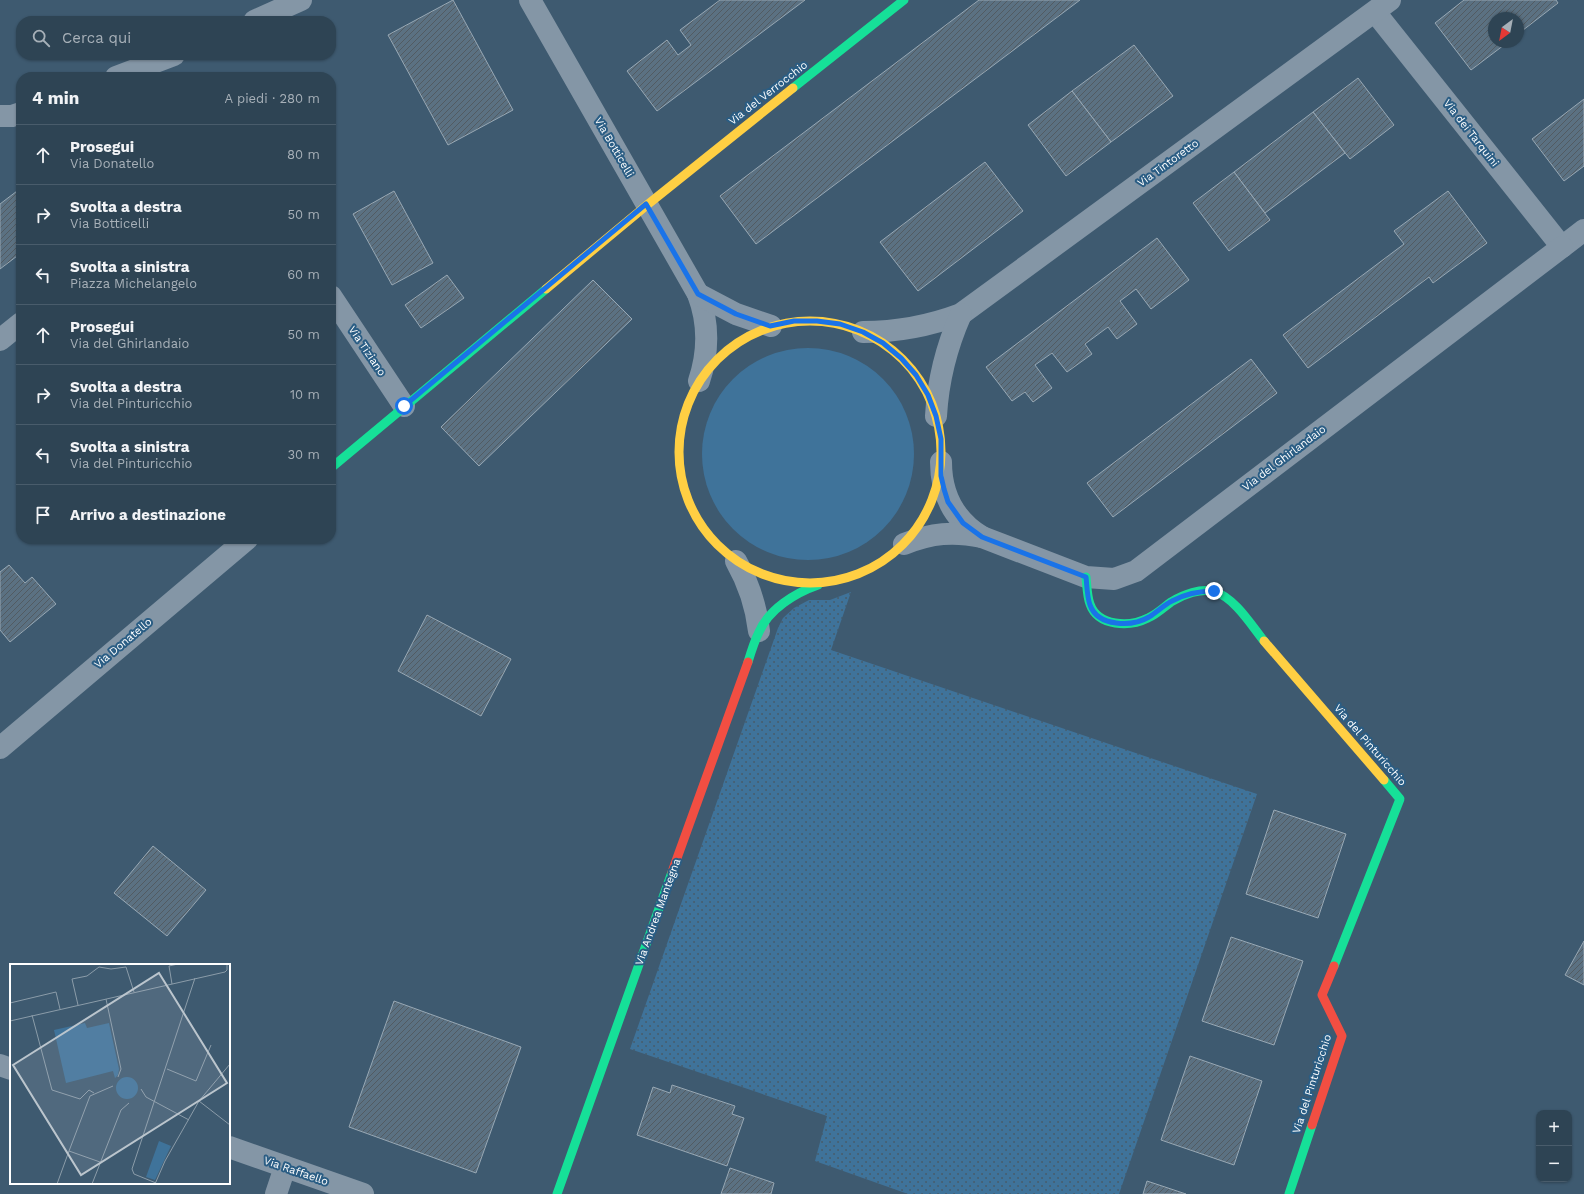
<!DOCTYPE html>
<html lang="it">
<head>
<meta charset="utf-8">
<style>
  :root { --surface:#2e4454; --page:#364b5a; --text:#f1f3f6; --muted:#a7b0b8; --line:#495c6b }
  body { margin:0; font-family:"Work Sans",sans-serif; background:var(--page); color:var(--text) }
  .controls { position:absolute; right:12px; bottom:12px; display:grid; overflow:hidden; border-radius:8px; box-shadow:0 1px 3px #0004 }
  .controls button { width:36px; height:36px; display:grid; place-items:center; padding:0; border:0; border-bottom:1px solid var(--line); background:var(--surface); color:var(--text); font:20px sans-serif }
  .compass { position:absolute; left:1488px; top:12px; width:36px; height:36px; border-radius:50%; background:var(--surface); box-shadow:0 1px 3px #0004; rotate:212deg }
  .stop { position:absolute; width:12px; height:12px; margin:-9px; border:3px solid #1a73e8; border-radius:50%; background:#fff }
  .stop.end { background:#1a73e8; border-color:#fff; box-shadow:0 1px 4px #0008 }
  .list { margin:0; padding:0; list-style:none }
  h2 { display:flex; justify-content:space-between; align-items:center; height:52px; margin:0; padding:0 16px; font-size:17px }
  h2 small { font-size:13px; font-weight:400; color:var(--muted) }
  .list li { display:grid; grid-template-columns:26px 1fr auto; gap:12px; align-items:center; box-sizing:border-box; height:60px; padding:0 16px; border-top:1px solid var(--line) }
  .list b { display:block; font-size:15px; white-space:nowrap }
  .list p { margin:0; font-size:13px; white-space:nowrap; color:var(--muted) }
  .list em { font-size:13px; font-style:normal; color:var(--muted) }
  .icon { flex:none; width:22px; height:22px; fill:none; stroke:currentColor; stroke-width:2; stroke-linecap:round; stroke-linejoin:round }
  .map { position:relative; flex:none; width:1584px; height:1194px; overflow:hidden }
  .search { position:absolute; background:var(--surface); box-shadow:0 1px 3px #0004; left:16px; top:16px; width:320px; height:44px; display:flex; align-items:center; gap:10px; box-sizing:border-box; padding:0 14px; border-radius:16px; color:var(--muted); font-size:15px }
  .panel { position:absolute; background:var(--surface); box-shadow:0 1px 3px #0004; left:16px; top:72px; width:320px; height:472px; border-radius:16px }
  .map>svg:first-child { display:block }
  .green { fill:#3f739a }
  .park { fill:url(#park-dots) }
  .building { fill:url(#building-hatch); stroke:#98a8b4 }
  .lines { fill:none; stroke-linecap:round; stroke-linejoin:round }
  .street { stroke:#8496a6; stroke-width:22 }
  .fast { stroke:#16e098; stroke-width:9 }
  .slow { stroke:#ffcf43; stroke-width:9 }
  .jam { stroke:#f24e42; stroke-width:9 }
  .route { stroke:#1a73e8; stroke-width:5 }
  .labels { text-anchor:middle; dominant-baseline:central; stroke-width:4; stroke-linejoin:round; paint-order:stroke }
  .street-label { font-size:11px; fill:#fff; stroke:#2a5d84 }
  .inset-road { fill:none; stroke:#8b9ca9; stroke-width:1 }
  .view { fill:#bbc5cd; fill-opacity:0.15; stroke:#bbc5cd; stroke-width:2 }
  .inset-edge { fill:none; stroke:#fff; stroke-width:2 }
</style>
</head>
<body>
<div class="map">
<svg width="1584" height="1194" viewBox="0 0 1584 1194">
  <defs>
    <pattern id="park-dots" width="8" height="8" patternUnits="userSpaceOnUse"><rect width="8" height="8" fill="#3f739a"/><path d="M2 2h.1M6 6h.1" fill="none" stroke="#475c6b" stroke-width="1.8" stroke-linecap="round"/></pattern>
    <pattern id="building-hatch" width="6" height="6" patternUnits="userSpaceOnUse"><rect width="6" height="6" fill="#5b7182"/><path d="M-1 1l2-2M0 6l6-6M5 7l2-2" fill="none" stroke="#525b62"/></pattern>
  </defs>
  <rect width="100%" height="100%" fill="#3e5a70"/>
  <circle class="green" cx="808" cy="454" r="106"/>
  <path class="park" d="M 851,592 L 831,650 L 1257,794 L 1119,1194 L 908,1194 L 815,1161 L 827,1116 L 630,1049 L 778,628 L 783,618 L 794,608 L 809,600 L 830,600 Z"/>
  <g class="building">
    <path d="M 453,0 L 513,110 L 448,145 L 388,35 Z"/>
    <path d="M 720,0 L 805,0 L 657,111 L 627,71 L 667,40 L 678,55 L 691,45 L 680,30 Z"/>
    <path d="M 979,0 L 1080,0 L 756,244 L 720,196 Z"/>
    <path d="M 1464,0 L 1556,0 L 1558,3 L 1518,34 L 1518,18 L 1494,18 L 1494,42 L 1508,42 L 1471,70 L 1435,23 Z"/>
    <path d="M 1134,45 L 1173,96 L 1111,142 L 1072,91 Z"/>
    <path d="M 1358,78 L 1394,125 L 1350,159 L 1313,112 Z"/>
    <path d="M 1072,91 L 1111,142 L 1066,176 L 1028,125 Z"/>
    <path d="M 1584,99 L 1584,166 L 1564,181 L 1532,139 Z"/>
    <path d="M 1313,112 L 1345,153 L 1265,213 L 1234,172 Z"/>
    <path d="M 985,162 L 1023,211 L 918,291 L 880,242 Z"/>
    <path d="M 1234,172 L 1270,220 L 1229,251 L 1193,203 Z"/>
    <path d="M 21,188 L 21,253 L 0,269 L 0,204 Z"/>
    <path d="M 394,191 L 433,263 L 392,285 L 353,214 Z"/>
    <path d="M 1448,191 L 1487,243 L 1433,283 L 1429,277 L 1308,368 L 1283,335 L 1404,244 L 1394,231 Z"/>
    <path d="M 1157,238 L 1189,280 L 1151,309 L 1136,289 L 1120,301 L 1137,324 L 1117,339 L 1108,327 L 1085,344 L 1092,354 L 1067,372 L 1052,353 L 1035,365 L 1052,388 L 1033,402 L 1025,392 L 1012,401 L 986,367 Z"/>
    <path d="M 447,275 L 464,298 L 421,328 L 405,305 Z"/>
    <path d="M 593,280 L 632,319 L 479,466 L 441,427 Z"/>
    <path d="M 1251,359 L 1277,393 L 1113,517 L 1087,483 Z"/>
    <path d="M 9,565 L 25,583 L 32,577 L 56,604 L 10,642 L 0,630 L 0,572 Z"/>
    <path d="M 427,615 L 511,659 L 481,716 L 398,671 Z"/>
    <path d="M 1274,810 L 1346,834 L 1318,918 L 1246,894 Z"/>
    <path d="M 153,846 L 206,890 L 167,936 L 114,893 Z"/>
    <path d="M 1231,937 L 1303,961 L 1274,1045 L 1202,1021 Z"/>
    <path d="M 1584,941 L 1584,985 L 1565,975 Z"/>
    <path d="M 394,1001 L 521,1047 L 476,1173 L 349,1127 Z"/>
    <path d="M 1190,1056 L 1262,1081 L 1234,1165 L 1161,1140 Z"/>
    <path d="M 672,1085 L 735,1106 L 732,1114 L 744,1118 L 727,1166 L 637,1135 L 653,1087 L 670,1093 Z"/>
    <path d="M 730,1168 L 774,1183 L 771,1194 L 721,1194 Z"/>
    <path d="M 1147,1181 L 1186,1194 L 1143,1194 Z"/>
  </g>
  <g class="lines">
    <g class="street">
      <path d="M 530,0 L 698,294 C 709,323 709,351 699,381"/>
      <path d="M 1375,12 L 1562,247 L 1584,230"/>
      <path d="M 254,21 L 301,0"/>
      <path d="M 116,77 L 174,55"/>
      <path d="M 0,116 L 12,116 L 21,113"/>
      <path d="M 698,294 L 736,314 L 771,326"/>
      <path d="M 331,296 L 404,406"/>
      <path d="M 863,332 C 898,332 929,326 961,314 L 1390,0"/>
      <path d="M 0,340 L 21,323"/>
      <path d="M 936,416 C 938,380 946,348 961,314"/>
      <path d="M 941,462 C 941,494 954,520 982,537"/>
      <path d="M 904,544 C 932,533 953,531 982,537 L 1086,577 L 1114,579 L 1136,571 L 1562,247"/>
      <path d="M 736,561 C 749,584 756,605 759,631"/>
      <path d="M 0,748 L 247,539"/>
      <path d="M 0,1065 L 11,1069"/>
      <path d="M 229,1147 L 363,1194"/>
      <path d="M 276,1194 L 285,1167"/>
    </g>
    <g class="fast">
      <path d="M 793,88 L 904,0"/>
      <path d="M 331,468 L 546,289"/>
      <path d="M 1086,577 C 1087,586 1087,596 1090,604 C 1098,627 1130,627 1148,618 C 1157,614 1164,607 1171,602 C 1182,595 1202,587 1215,592 C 1234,597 1252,626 1264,641"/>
      <path d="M 748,662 C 751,652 754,642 759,632 C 769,609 795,593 818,585"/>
      <path d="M 1334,966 L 1400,799 L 1384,780"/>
      <path d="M 557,1194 L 672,872"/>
      <path d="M 1289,1194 L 1312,1125"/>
    </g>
    <g class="slow">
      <path d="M 546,289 L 647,205 L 793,88"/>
      <circle cx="810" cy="452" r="131"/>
      <path d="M 1264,641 L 1384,780"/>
    </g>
    <g class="jam">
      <path d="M 672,872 L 748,662"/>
      <path d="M 1312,1125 L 1342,1036 L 1322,995 L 1334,966"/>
    </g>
  </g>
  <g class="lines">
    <path class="route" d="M 404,406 L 646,204 L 698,294 L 736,314 L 770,326 L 794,321 L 817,321 L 840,324 L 863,332 L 883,343 L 901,358 L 916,375 L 928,395 L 936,416 L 941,439 L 941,476 L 944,489 L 948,502 L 963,523 L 982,537 L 1086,577 C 1087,586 1087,597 1090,605 C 1098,627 1132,627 1149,617 C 1157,612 1164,605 1172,601 C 1185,594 1199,591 1214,591"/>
  </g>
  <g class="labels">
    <g class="street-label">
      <text transform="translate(768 93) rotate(-38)">Via del Verrocchio</text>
      <text transform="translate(1471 133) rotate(52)">Via dei Tarquini</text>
      <text transform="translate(614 147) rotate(60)">Via Botticelli</text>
      <text transform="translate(1168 163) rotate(-36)">Via Tintoretto</text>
      <text transform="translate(367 351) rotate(56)">Via Tiziano</text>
      <text transform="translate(1284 458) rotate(-37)">Via del Ghirlandaio</text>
      <text transform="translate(123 643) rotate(-40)">Via Donatello</text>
      <text transform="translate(1370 745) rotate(49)">Via del Pinturicchio</text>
      <text transform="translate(658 912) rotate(-70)">Via Andrea Mantegna</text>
      <text transform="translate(1312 1084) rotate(-72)">Via del Pinturicchio</text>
      <text transform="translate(296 1171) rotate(19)">Via Raffaello</text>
    </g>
  </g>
  <g transform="translate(10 964)">
    <rect width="220" height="220" fill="#3e5a70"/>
    <path d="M106 124a11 11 0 1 1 22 0a11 11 0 1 1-22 0ZM 149,177 L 161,182 L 145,216 L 136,213 Z" fill="#3f739a"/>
    <path d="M 75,59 L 77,64 L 99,59 L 109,105 L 108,111 L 105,114 L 103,107 L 56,119 L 44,66 Z" fill="#3f739a"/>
    <path class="inset-road" d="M 162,20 L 159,2 L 168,0M 96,35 L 111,105 L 108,113M 0,39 L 46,28 L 50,45M 68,41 L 62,15 L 77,12 L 89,3 L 101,5 L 116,3 L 124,28M 22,51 L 42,126 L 70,135 L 79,126 L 84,129M 0,57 L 215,8 L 217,6 L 217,0M 157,105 L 186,117 L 201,81M 131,125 L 136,133 L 179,156M 189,137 L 220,161M 59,187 L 80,132 L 103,122M 146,219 L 124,210 L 122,205 L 185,14M 47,220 L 59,187 L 90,198M 82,220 L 111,146 L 119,139M 145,220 L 155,197 L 189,137 L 220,100"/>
    <path class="view" d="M 149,9 L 217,119 L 71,211 L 3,101 Z"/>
    <rect width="220" height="220" class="inset-edge"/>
  </g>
</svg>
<div class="controls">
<button>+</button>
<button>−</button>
</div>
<svg class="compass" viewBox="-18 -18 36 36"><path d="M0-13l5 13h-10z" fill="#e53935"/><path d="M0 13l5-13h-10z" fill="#a7b0b8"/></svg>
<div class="stop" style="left:404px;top:406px"></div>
<div class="stop end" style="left:1214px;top:591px"></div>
<div class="search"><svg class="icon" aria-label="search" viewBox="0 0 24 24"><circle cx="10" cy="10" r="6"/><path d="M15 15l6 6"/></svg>Cerca qui</div>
<section class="panel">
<h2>4 min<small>A piedi · 280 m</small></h2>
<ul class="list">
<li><svg class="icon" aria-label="ahead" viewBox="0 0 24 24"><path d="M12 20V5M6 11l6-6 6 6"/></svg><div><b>Prosegui</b><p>Via Donatello</p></div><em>80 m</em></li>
<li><svg class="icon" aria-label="right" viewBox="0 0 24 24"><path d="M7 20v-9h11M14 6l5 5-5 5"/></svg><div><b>Svolta a destra</b><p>Via Botticelli</p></div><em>50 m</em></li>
<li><svg class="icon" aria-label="left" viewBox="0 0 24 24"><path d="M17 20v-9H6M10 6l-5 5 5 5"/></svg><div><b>Svolta a sinistra</b><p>Piazza Michelangelo</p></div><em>60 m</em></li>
<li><svg class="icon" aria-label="ahead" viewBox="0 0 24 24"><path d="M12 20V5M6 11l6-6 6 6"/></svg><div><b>Prosegui</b><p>Via del Ghirlandaio</p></div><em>50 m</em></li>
<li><svg class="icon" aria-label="right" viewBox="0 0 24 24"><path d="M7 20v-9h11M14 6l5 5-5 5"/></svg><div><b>Svolta a destra</b><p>Via del Pinturicchio</p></div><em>10 m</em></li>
<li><svg class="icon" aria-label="left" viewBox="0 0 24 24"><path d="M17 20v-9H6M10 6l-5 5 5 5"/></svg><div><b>Svolta a sinistra</b><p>Via del Pinturicchio</p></div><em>30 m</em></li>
<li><svg class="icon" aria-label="arrive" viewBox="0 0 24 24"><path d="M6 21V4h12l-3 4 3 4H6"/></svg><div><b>Arrivo a destinazione</b></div></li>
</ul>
</section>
</div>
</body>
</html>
